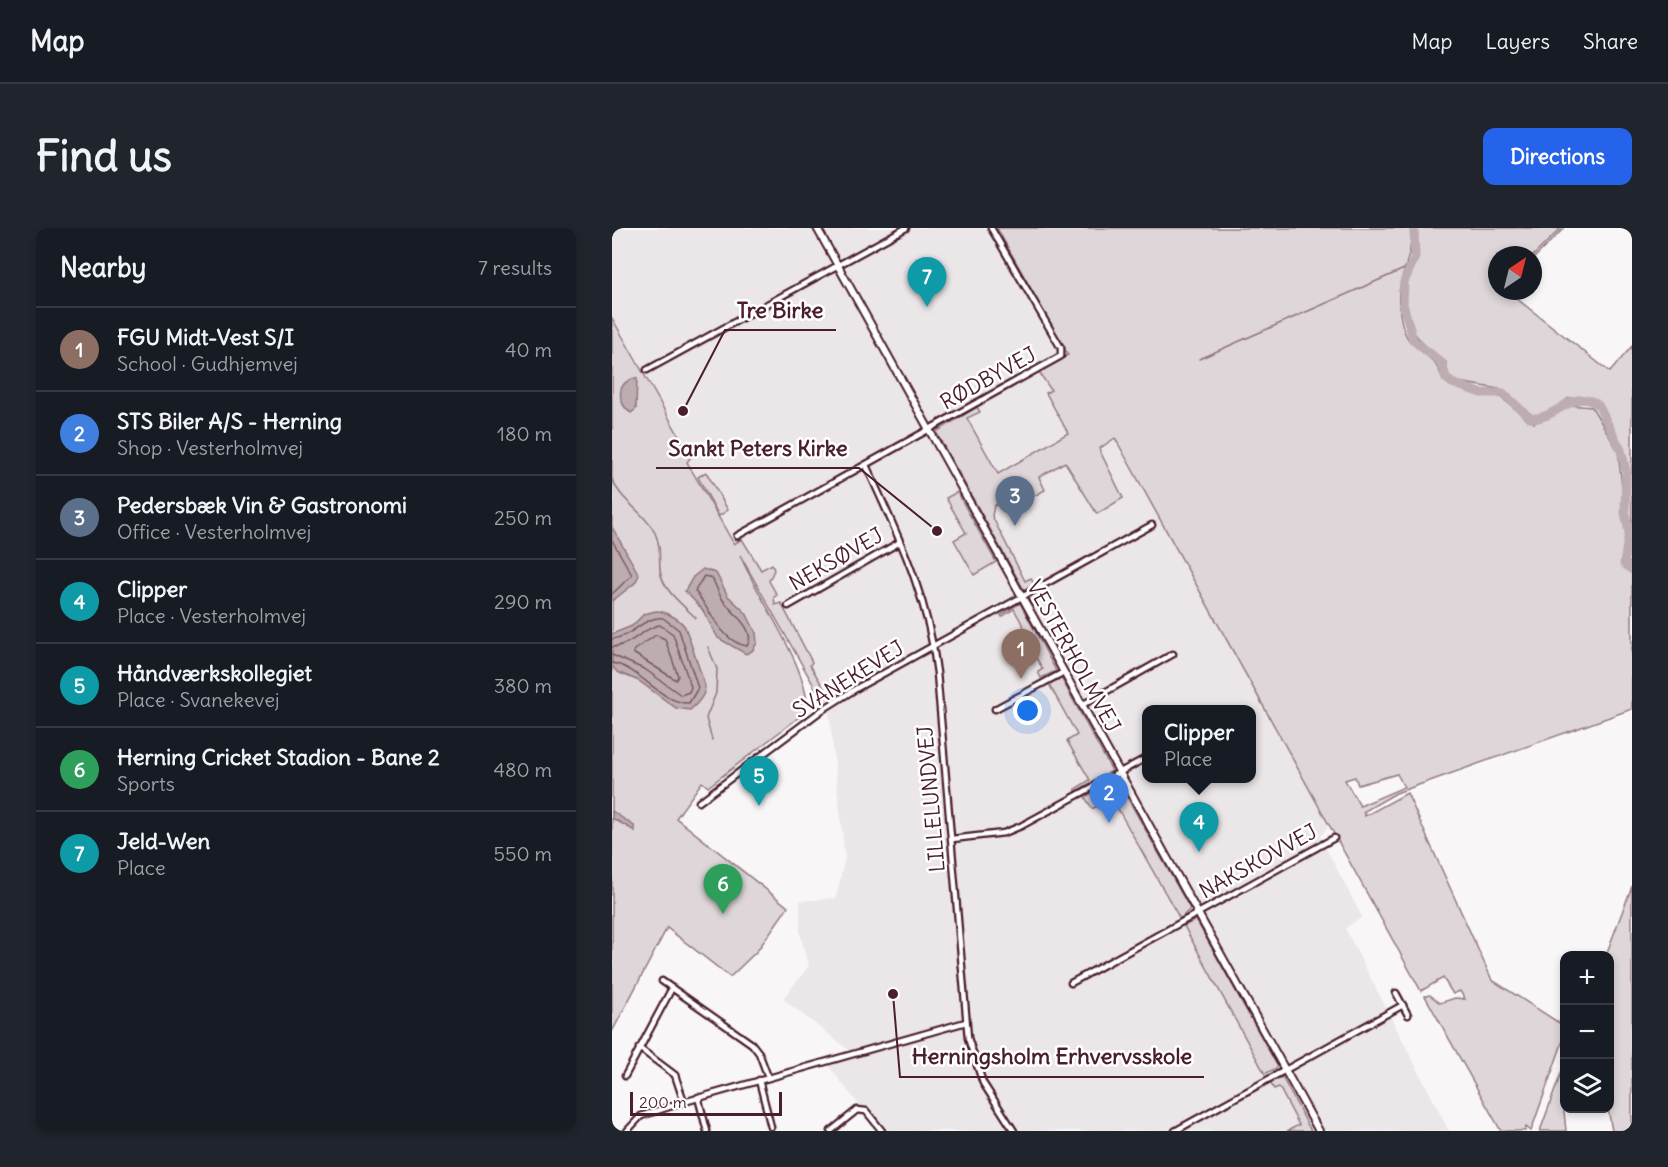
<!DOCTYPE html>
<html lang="en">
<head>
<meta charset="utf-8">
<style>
  :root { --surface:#171b24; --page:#20242c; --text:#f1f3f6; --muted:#9ea1a6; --line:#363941; --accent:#2563eb }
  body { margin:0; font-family:Delius,sans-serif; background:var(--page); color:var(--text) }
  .controls { position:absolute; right:18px; bottom:18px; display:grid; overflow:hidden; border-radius:12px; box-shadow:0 3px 9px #0003 }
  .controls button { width:54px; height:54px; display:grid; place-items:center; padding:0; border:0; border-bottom:2px solid var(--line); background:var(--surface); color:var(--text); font:30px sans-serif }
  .compass { position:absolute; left:876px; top:18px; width:54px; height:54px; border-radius:50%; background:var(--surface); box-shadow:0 3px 9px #0003; rotate:35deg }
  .scale { position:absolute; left:18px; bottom:15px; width:152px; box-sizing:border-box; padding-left:6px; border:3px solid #4a1f2b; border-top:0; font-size:16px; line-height:21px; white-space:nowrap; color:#4a1f2b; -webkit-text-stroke:4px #fff; paint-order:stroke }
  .you { position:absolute; left:416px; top:483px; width:21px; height:21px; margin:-15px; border:4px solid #fff; border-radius:50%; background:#1a73e8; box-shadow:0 0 0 9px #1a73e833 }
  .badge { display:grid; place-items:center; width:39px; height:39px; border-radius:50%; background:var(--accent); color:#fff; font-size:20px; font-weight:700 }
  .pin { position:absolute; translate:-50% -50px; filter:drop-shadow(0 2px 3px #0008) }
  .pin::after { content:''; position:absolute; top:32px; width:21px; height:18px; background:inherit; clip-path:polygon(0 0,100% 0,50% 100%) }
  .popup { position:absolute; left:530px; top:477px; width:114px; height:78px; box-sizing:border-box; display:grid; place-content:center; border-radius:12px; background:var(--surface); filter:drop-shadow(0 2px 4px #0005); font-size:20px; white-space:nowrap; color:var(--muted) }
  .popup b { font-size:22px; color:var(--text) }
  .popup::after { content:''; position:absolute; left:50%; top:100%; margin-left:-12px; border:12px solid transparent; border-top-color:var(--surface) }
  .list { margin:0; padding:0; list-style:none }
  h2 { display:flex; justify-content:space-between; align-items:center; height:78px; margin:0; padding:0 24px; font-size:26px }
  h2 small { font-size:20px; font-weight:400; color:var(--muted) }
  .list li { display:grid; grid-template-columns:39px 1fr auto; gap:18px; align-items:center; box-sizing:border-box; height:84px; padding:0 24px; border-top:2px solid var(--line) }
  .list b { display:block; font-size:22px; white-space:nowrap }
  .list p { margin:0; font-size:20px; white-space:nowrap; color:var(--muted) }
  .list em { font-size:20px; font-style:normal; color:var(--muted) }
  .icon { flex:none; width:33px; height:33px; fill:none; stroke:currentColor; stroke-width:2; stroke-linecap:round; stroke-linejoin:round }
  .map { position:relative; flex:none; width:1020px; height:903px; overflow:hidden; border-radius:12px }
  header { display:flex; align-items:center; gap:36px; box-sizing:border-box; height:84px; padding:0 30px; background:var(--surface); border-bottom:2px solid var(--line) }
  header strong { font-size:28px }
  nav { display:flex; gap:33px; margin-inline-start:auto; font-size:21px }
  .intro { display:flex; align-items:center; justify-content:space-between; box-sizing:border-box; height:144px; padding:0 36px }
  h1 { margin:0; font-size:42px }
  .button { padding:15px 27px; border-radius:12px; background:var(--accent); color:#fff; font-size:21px; font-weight:700 }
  main { display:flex; gap:36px; padding:0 36px }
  aside { flex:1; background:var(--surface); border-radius:12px; box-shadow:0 3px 9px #0003 }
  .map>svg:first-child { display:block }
  .built { fill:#ebe6e8; fill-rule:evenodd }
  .green { fill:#ded6d9; stroke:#947a82; stroke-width:1.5; fill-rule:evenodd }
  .water { fill:#bdadb0; stroke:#8f747b; stroke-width:1.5 }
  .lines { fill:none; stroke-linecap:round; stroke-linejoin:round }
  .shore { stroke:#785860; stroke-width:1.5 }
  .stream { stroke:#8f747b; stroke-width:1.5 }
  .river { stroke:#bdadb0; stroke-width:9 }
  .street-casing { stroke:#4a1f2b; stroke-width:9 }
  .secondary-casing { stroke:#4a1f2b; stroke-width:10 }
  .street { stroke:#fff; stroke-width:4.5 }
  .secondary { stroke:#fff; stroke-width:6 }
  .labels { text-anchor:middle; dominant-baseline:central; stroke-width:5; stroke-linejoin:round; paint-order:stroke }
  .street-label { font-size:21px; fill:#4a1f2b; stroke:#fff }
  .leader { fill:none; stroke:#4a1f2b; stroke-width:2 }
  .callout-dot { fill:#4a1f2b; stroke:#fff; stroke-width:2 }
  .callout-label { font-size:22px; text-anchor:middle; font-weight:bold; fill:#4a1f2b; stroke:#fff; stroke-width:5; stroke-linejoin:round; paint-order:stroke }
</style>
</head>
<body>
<header>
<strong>Map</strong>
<nav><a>Map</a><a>Layers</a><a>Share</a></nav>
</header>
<div class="intro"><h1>Find us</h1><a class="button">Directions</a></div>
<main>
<aside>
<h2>Nearby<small>7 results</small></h2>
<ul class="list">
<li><span class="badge" style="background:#8d6e63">1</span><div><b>FGU Midt-Vest S/I</b><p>School · Gudhjemvej</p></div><em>40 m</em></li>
<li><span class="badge" style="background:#3f7fe0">2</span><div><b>STS Biler A/S - Herning</b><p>Shop · Vesterholmvej</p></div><em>180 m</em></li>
<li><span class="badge" style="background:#5c6f8a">3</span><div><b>Pedersbæk Vin &amp; Gastronomi</b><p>Office · Vesterholmvej</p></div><em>250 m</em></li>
<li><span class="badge" style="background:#0f9aa8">4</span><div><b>Clipper</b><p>Place · Vesterholmvej</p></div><em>290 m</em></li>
<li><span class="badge" style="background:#0f9aa8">5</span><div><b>Håndværkskollegiet</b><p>Place · Svanekevej</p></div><em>380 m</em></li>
<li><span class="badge" style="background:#2e9e5b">6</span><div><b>Herning Cricket Stadion - Bane 2</b><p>Sports</p></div><em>480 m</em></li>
<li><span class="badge" style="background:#0f9aa8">7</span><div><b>Jeld-Wen</b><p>Place</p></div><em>550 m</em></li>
</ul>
</aside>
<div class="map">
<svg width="1020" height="903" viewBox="0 0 1020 903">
  <rect width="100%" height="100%" fill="#f8f6f7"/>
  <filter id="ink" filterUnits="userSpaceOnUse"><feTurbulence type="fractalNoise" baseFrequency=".0167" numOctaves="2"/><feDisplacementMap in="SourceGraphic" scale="12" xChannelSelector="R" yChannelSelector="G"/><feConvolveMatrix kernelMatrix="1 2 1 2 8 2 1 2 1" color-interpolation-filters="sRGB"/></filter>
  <g filter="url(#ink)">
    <path class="built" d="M 0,0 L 385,0 L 718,596 L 708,609 L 750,689 L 733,700 L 837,903 L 268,903 L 215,836 L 246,829 L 171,771 L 197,738 L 188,705 L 188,673 L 224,670 L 233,630 L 217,483 L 128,317 L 123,318 L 74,233 L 79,229 L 0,89 ZM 534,482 L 640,482 L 640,550 L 534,550 Z"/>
    <g class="green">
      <path d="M 385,0 L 798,0 C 803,31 784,49 787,77 C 788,86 791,105 797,112 C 812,129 825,129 831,153 L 888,169 L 922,195 L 958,177 L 980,179 L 1006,223 L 1015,305 L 1010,337 L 1020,344 L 1020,481 L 784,565 L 751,584 L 753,588 L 795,565 L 880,752 L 952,798 L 952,810 L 919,903 L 914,899 L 913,903 L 889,903 L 813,768 L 818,767 L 828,775 L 843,770 L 853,771 L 848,763 L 841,766 L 831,750 L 809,763 L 503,210 L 487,221 L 511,270 L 485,286 L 453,234 L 427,249 L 433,262 L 422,268 L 415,257 L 382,278 L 380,288 L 413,353 L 419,350 L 422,357 L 412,362 L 324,204 L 365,179 L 368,184 L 355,190 L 386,246 L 456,205 L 434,165 L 439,162 L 427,144 L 456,127 ZM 785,546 L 792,559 L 748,578 L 733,552 L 743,549 L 746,557 Z"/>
      <path d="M 804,0 L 949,0 L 921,28 L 885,27 L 885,63 L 895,63 L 998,144 L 1020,118 L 1020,338 L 1016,333 L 1020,305 L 1016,285 L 1017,243 L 1011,220 L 990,177 L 981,171 L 957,170 L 938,183 L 922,188 L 901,173 L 892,162 L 841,153 L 836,148 L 834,134 C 804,113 787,95 795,55 C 797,46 803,38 805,28 C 807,19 805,9 804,0 Z"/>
      <path d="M 0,90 L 79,229 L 75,234 L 122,316 L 130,311 L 149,342 L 160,336 L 162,342 L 157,353 L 165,367 L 162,369 L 163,377 L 169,375 L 200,434 L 198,437 L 216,467 L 210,472 L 128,327 C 145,369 198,440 195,483 L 96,559 L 90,554 L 64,590 L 176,679 L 145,723 L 118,749 L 55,700 L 0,804 Z"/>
      <path d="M 94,244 L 116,282 L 107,288 L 86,249 Z"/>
      <path d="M 345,264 L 384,334 L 362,347 L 342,312 L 354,305 L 334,270 Z"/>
      <path d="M 408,375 L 444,443 L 429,450 L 426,444 L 431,441 L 416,417 L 411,417 L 419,412 L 402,381 L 390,389 L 389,387 Z"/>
      <path d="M 449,450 L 500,543 L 464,563 L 463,561 L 478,552 L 455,513 L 465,507 L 437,456 Z"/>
      <path d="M 502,553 L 507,555 L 578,681 L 568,691 L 502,574 L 496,572 L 480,581 L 473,569 Z"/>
      <path d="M 1020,658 L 1020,903 L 1000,903 L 996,881 L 998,728 L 994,727 Z"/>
      <path d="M 584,692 L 666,839 L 653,846 L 572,698 Z"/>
      <path d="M 952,837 L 952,880 L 960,881 L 952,883 L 954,903 L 928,903 Z"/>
      <path d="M 670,849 L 699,903 L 675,903 L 687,897 L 667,859 L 662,861 L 658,854 Z"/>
    </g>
    <g class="water">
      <path d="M 25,150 L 24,181 L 19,185 C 4,175 4,152 25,150 Z"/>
      <path d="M 0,299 L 27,347 L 23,355 L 0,373 Z"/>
      <path d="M 91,341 L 104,345 L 116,368 L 134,385 L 144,405 L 145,415 L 140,423 L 134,426 L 106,410 L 90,381 L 73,363 L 81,349 Z"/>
      <path d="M 44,383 C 53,383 68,391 73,399 C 75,404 92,454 93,459 C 93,468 85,476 78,482 L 64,480 L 27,453 L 5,444 L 0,438 L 0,406 L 20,398 L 32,386 Z"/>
      <path d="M 0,583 L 22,598 L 23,603 L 0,590 Z"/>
    </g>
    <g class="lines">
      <g class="shore">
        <path d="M 0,312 L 20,347 L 0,366"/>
        <path d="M 92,348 L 100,350 C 104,357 106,365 111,372 C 118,383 146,402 135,418 C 110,415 98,381 83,363 Z"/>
        <path d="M 44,407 L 53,411 L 66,448 L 64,452 L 21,425 L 22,422 Z"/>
        <path d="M 0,411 C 20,409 32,388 51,390 L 67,402 L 86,460 L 77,475 C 49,476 28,439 0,435"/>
        <path d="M 0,419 C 20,418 33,398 48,397 L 61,406 L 79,459 L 77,464 L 69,467 L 34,442 L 0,427"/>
      </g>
      <g class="stream">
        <path d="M 921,31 L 952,0"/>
        <path d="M 587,131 L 799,38"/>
        <path d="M 0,199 L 0,209"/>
        <path d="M 0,251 C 8,273 33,284 43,305 C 49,318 47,329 48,342 C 50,362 71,377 84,390"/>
        <path d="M 96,419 L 105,441 L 104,465 L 94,490 L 100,512"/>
      </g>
      <path class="river" d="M 802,0 L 803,29 L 792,54 L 791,76 L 801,112 L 830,135 L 834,150 L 840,155 L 869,165 L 891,165 L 918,190 C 942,194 961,158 986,177 L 1009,222 L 1014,242 L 1013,285 L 1017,304 L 1012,336 L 1020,342"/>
      <g class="street-casing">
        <g id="street">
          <path d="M 35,142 L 294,0"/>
          <path d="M 254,237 C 286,308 316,367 325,445 L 356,810 L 371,855 L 402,903"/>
          <path d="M 125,308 L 449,128 L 449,120 L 379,0"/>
          <path d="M 176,378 L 288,314"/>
          <path d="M 470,477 L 561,426"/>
          <path d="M 383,481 L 452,444"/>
          <path d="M 87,574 L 210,482 L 245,460 L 540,297"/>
          <path d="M 340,611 L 392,605 L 409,598 L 534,530"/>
          <path d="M 50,753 L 140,816 L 147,825 L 156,849"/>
          <path d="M 459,755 L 722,610"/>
          <path d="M 784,765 L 796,787"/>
          <path d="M 27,820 L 63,847 L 72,874"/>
          <path d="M 13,848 L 60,760"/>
          <path d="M 147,852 L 159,899"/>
          <path d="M 86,869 L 95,903"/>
          <path d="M 15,903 L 29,888 L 72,874 L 354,794"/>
          <path d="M 219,903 L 245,882 L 254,883 L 270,903"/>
          <path d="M 563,903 L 791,777"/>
        </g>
      </g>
      <g class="secondary-casing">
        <path id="secondary" d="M 205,0 L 707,903"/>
      </g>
      <use href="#street" class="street"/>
      <use href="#secondary" class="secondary"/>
    </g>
  </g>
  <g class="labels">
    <g class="street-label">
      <text transform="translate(376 150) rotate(-29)">RØDBYVEJ</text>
      <text transform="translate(224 331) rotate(-30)">NEKSØVEJ</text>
      <text transform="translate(462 428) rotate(61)">VESTERHOLMVEJ</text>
      <text transform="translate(236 451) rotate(-32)">SVANEKEVEJ</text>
      <text transform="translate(319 571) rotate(-95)">LILLELUNDVEJ</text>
      <text transform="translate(646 633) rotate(-29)">NAKSKOVVEJ</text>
    </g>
  </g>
  <path class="leader" d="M71 183L113 102H224M325 303L247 240H44M281 766L288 849H592"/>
  <g class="callout-dot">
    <circle cx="71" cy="183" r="6"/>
    <circle cx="325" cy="303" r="6"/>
    <circle cx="281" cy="766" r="6"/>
  </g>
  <g class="callout-label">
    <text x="168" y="90">Tre Birke</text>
    <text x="146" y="228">Sankt Peters Kirke</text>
    <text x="440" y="836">Herningsholm Erhvervsskole</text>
  </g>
</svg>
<div class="controls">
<button>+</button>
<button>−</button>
<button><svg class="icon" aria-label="layers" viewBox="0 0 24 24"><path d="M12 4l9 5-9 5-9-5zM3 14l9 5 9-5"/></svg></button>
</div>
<svg class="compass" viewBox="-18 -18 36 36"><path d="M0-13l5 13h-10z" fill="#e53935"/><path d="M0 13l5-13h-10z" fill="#9ea1a6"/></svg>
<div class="scale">200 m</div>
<div class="you"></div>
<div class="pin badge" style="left:409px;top:451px;background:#8d6e63">1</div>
<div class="pin badge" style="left:497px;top:595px;background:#3f7fe0">2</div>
<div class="pin badge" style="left:403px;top:298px;background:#5c6f8a">3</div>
<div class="pin badge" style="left:587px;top:624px;background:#0f9aa8">4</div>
<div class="popup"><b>Clipper</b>Place</div>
<div class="pin badge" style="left:147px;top:578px;background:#0f9aa8">5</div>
<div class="pin badge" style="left:111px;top:686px;background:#2e9e5b">6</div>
<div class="pin badge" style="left:315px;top:79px;background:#0f9aa8">7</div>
</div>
</main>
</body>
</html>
